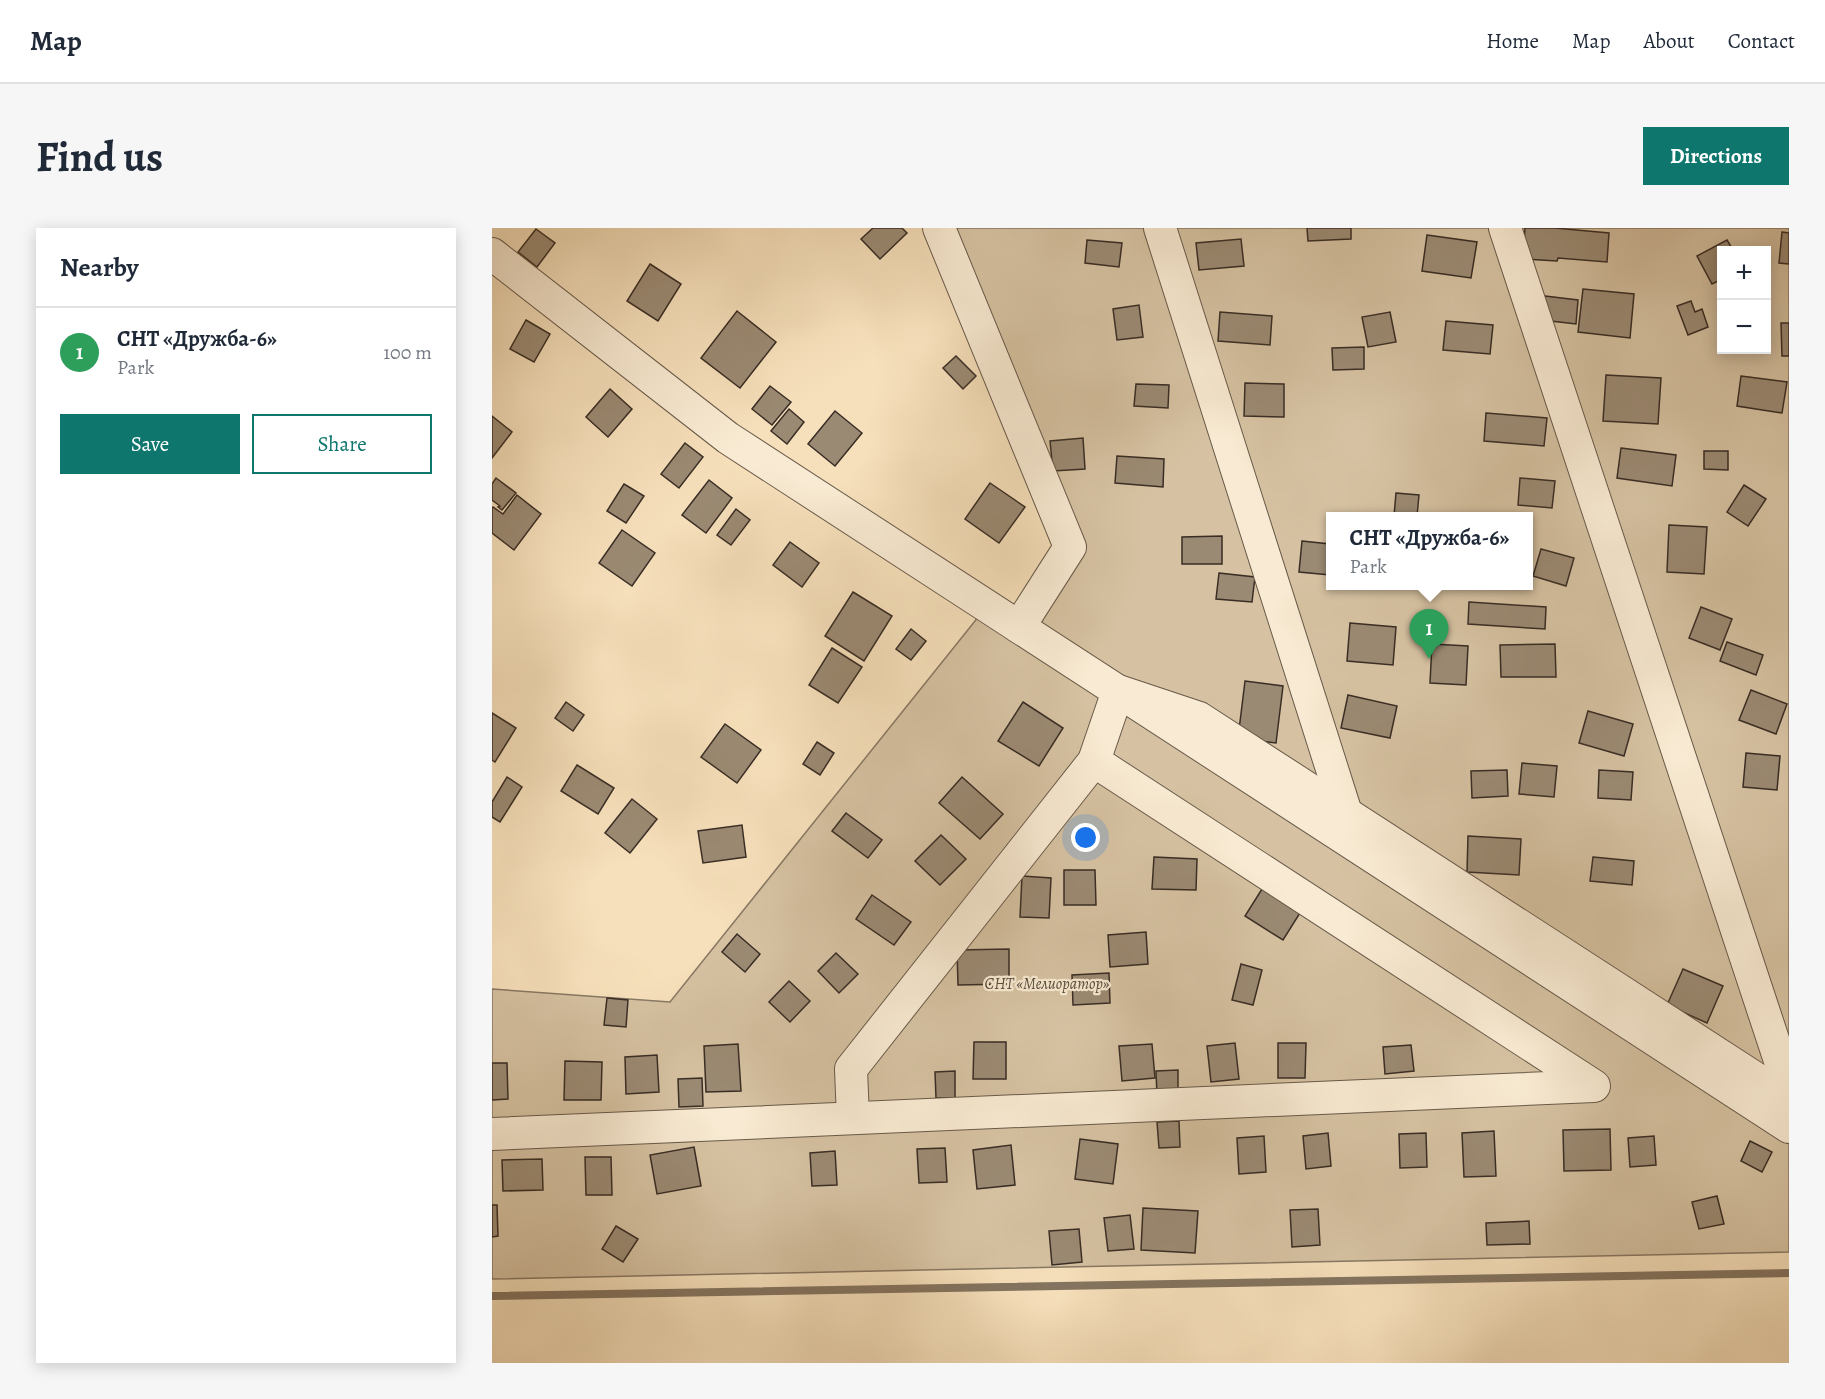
<!DOCTYPE html>
<html lang="en">
<head>
<meta charset="utf-8">
<style>
  :root { --surface:#fff; --page:#f6f6f7; --text:#1f2937; --muted:#747a83; --line:#e0e1e3; --accent:#0f766e }
  body { margin:0; font-family:Alegreya,serif; background:var(--page); color:var(--text) }
  .controls { position:absolute; right:18px; top:18px; display:grid; overflow:hidden; border-radius:0px; box-shadow:0 3px 15px #0003 }
  .controls button { width:54px; height:54px; display:grid; place-items:center; padding:0; border:0; border-bottom:2px solid var(--line); background:var(--surface); color:var(--text); font:30px sans-serif }
  .you { position:absolute; left:594px; top:610px; width:21px; height:21px; margin:-15px; border:4px solid #fff; border-radius:50%; background:#1a73e8; box-shadow:0 0 0 9px #1a73e833 }
  .badge { display:grid; place-items:center; width:39px; height:39px; border-radius:50%; background:var(--accent); color:#fff; font-size:20px; font-weight:700 }
  .pin { position:absolute; translate:-50% -50px; filter:drop-shadow(0 2px 3px #0008) }
  .pin::after { content:''; position:absolute; top:32px; width:21px; height:18px; background:inherit; clip-path:polygon(0 0,100% 0,50% 100%) }
  .popup { position:absolute; left:834px; top:284px; width:207px; height:78px; box-sizing:border-box; display:grid; place-content:center; border-radius:0px; background:var(--surface); filter:drop-shadow(0 2px 4px #0005); font-size:20px; white-space:nowrap; color:var(--muted) }
  .popup b { font-size:22px; color:var(--text) }
  .popup::after { content:''; position:absolute; left:50%; top:100%; margin-left:-12px; border:12px solid transparent; border-top-color:var(--surface) }
  .list { margin:0; padding:0; list-style:none }
  h2 { display:flex; justify-content:space-between; align-items:center; height:78px; margin:0; padding:0 24px; font-size:26px }
  h2 small { font-size:20px; font-weight:400; color:var(--muted) }
  .list li { display:grid; grid-template-columns:39px 1fr auto; gap:18px; align-items:center; box-sizing:border-box; height:90px; padding:0 24px; border-top:2px solid var(--line) }
  .list b { display:block; font-size:22px; white-space:nowrap }
  .list p { margin:0; font-size:20px; white-space:nowrap; color:var(--muted) }
  .list em { font-size:20px; font-style:normal; color:var(--muted) }
  .actions { display:flex; gap:12px; padding:18px 24px }
  .actions a { flex:1; padding:14px 0; border:2px solid var(--accent); border-radius:0px; text-align:center; font-size:21px; color:var(--accent) }
  .actions .main { background:var(--accent); color:#fff }
  .map { position:relative; flex:none; width:1297px; height:1135px; overflow:hidden; border-radius:0px }
  header { display:flex; align-items:center; gap:36px; box-sizing:border-box; height:84px; padding:0 30px; background:var(--surface); border-bottom:2px solid var(--line) }
  header strong { font-size:28px }
  nav { display:flex; gap:33px; margin-inline-start:auto; font-size:21px }
  .intro { display:flex; align-items:center; justify-content:space-between; box-sizing:border-box; height:144px; padding:0 36px }
  h1 { margin:0; font-size:42px }
  .button { padding:15px 27px; border-radius:0px; background:var(--accent); color:#fff; font-size:21px; font-weight:700 }
  main { display:flex; gap:36px; padding:0 36px }
  aside { flex:1; background:var(--surface); border-radius:0px; box-shadow:0 3px 15px #0003 }
  .map>svg:first-child { display:block }
  .green { fill:#d6c2a2; stroke:#887864; stroke-width:1.5; fill-rule:evenodd }
  .lines { fill:none; stroke-linecap:round; stroke-linejoin:round }
  .stream { stroke:#847460; stroke-width:8 }
  .building { fill:#9b8a73; stroke:#392d25; stroke-width:1.5 }
  .minor-casing { stroke:#685a4a; stroke-width:34 }
  .minor { stroke:#f9ebd3; stroke-width:32 }
  .labels { text-anchor:middle; dominant-baseline:central; stroke-width:4.5; stroke-linejoin:round; paint-order:stroke }
  .park-label { font-size:16px; font-style:italic; fill:#584b3e; stroke:#f9ebd3 }
</style>
</head>
<body>
<header>
<strong>Map</strong>
<nav><a>Home</a><a>Map</a><a>About</a><a>Contact</a></nav>
</header>
<div class="intro"><h1>Find us</h1><a class="button">Directions</a></div>
<main>
<aside>
<h2>Nearby<small></small></h2>
<ul class="list">
<li><span class="badge" style="background:#2e9e5b">1</span><div><b>СНТ «Дружба-6»</b><p>Park</p></div><em>100 m</em></li>
</ul>
<div class="actions"><a class="main">Save</a><a>Share</a></div>
</aside>
<div class="map">
<svg width="1297" height="1135" viewBox="0 0 1297 1135">
  <rect width="100%" height="100%" fill="#f6e0bb"/>
  <filter id="stains"><feTurbulence type="fractalNoise" baseFrequency=".00333" numOctaves="4"/><feColorMatrix values="0 0 0 0 .2 0 0 0 0 .09 0 0 0 0 .02 0 0 0 .5 -.17"/></filter>
  <radialGradient id="worn" r=".72"><stop offset=".6" stop-color="#630" stop-opacity="0"/><stop offset="1" stop-color="#630" stop-opacity=".3"/></radialGradient>
  <path class="green" d="M 447,0 L 1297,0 L 1297,1024 L 0,1051 L 0,761 L 178,774 L 495,378 L 527,398 L 578,319 ZM 1230,22 L 1274,22 L 1274,122 L 1230,122 ZM 838,288 L 1036,288 L 1036,358 L 838,358 Z"/>
  <g class="lines">
    <path class="stream" d="M 0,1068 L 1297,1045"/>
  </g>
  <g class="building">
    <path d="M 381,0 L 410,0 L 415,5 L 388,31 L 369,11 Z"/>
    <path d="M 815,0 L 859,0 L 859,11 L 816,13 Z"/>
    <path d="M 1033,0 L 1063,0 L 1117,5 L 1115,34 L 1066,30 L 1065,33 L 1031,31 Z"/>
    <path d="M 44,1 L 63,15 L 45,39 L 26,24 Z"/>
    <path d="M 1290,4 L 1297,5 L 1297,36 L 1287,35 Z"/>
    <path d="M 935,7 L 985,14 L 979,50 L 930,43 Z"/>
    <path d="M 749,11 L 752,38 L 707,42 L 704,15 Z"/>
    <path d="M 595,12 L 630,15 L 627,39 L 593,35 Z"/>
    <path d="M 1235,12 L 1241,22 L 1230,22 L 1230,51 L 1220,56 L 1205,28 Z"/>
    <path d="M 158,36 L 189,56 L 166,93 L 135,73 Z"/>
    <path d="M 1091,61 L 1142,66 L 1138,110 L 1086,104 Z"/>
    <path d="M 1053,68 L 1086,72 L 1084,96 L 1050,92 Z"/>
    <path d="M 1199,73 L 1203,84 L 1210,81 L 1216,99 L 1196,107 L 1185,78 Z"/>
    <path d="M 647,77 L 651,109 L 625,112 L 621,81 Z"/>
    <path d="M 245,83 L 284,114 L 248,160 L 209,130 Z"/>
    <path d="M 728,84 L 780,88 L 778,117 L 726,113 Z"/>
    <path d="M 898,84 L 904,114 L 876,119 L 870,89 Z"/>
    <path d="M 34,92 L 58,106 L 42,134 L 18,121 Z"/>
    <path d="M 954,93 L 1001,97 L 998,126 L 951,122 Z"/>
    <path d="M 1289,95 L 1297,95 L 1297,128 L 1290,128 Z"/>
    <path d="M 872,119 L 872,141 L 841,142 L 840,120 Z"/>
    <path d="M 464,128 L 484,148 L 471,161 L 451,140 Z"/>
    <path d="M 1114,147 L 1169,150 L 1166,196 L 1111,193 Z"/>
    <path d="M 1249,148 L 1295,154 L 1290,185 L 1245,178 Z"/>
    <path d="M 753,155 L 792,156 L 792,189 L 752,188 Z"/>
    <path d="M 644,156 L 677,157 L 676,180 L 642,178 Z"/>
    <path d="M 278,158 L 299,174 L 280,197 L 260,181 Z"/>
    <path d="M 118,161 L 140,181 L 116,209 L 94,189 Z"/>
    <path d="M 297,181 L 312,194 L 295,216 L 279,203 Z"/>
    <path d="M 343,183 L 370,205 L 343,238 L 316,216 Z"/>
    <path d="M 994,185 L 1055,190 L 1052,218 L 992,213 Z"/>
    <path d="M 0,188 L 20,204 L 0,230 Z"/>
    <path d="M 591,210 L 593,241 L 561,243 L 558,213 Z"/>
    <path d="M 193,215 L 211,229 L 187,260 L 169,246 Z"/>
    <path d="M 1129,220 L 1184,227 L 1180,258 L 1125,250 Z"/>
    <path d="M 1212,223 L 1236,223 L 1236,242 L 1212,241 Z"/>
    <path d="M 625,228 L 672,231 L 671,259 L 623,255 Z"/>
    <path d="M 4,250 L 24,265 L 10,282 L 6,279 L 8,278 L 0,272 L 0,256 Z"/>
    <path d="M 1028,250 L 1063,253 L 1060,280 L 1026,277 Z"/>
    <path d="M 217,252 L 240,270 L 214,305 L 190,287 Z"/>
    <path d="M 498,255 L 533,279 L 507,315 L 473,291 Z"/>
    <path d="M 132,256 L 152,268 L 134,295 L 115,283 Z"/>
    <path d="M 1252,257 L 1274,271 L 1256,298 L 1235,284 Z"/>
    <path d="M 904,265 L 927,267 L 925,288 L 902,288 Z"/>
    <path d="M 25,267 L 49,286 L 22,322 L 0,305 L 0,280 L 1,279 L 11,286 Z"/>
    <path d="M 244,281 L 258,292 L 239,317 L 225,307 Z"/>
    <path d="M 1177,297 L 1215,299 L 1212,346 L 1175,344 Z"/>
    <path d="M 130,302 L 163,325 L 140,358 L 107,335 Z"/>
    <path d="M 730,308 L 730,336 L 690,336 L 690,309 Z"/>
    <path d="M 810,313 L 838,316 L 838,347 L 807,344 Z"/>
    <path d="M 298,314 L 327,335 L 310,359 L 281,337 Z"/>
    <path d="M 1049,321 L 1082,330 L 1074,358 L 1041,348 Z"/>
    <path d="M 727,345 L 763,349 L 760,374 L 724,371 Z"/>
    <path d="M 361,364 L 400,388 L 372,433 L 333,408 Z"/>
    <path d="M 977,374 L 1054,379 L 1053,401 L 976,396 Z"/>
    <path d="M 1209,379 L 1240,391 L 1228,422 L 1197,410 Z"/>
    <path d="M 858,395 L 904,399 L 901,437 L 855,433 Z"/>
    <path d="M 419,401 L 434,413 L 419,432 L 404,421 Z"/>
    <path d="M 1235,414 L 1271,427 L 1264,447 L 1228,433 Z"/>
    <path d="M 940,416 L 976,418 L 974,457 L 938,455 Z"/>
    <path d="M 1063,416 L 1064,449 L 1009,449 L 1008,417 Z"/>
    <path d="M 340,420 L 370,439 L 346,475 L 317,457 Z"/>
    <path d="M 753,453 L 791,458 L 784,515 L 746,510 Z"/>
    <path d="M 1259,462 L 1295,476 L 1284,506 L 1247,492 Z"/>
    <path d="M 856,467 L 905,478 L 898,510 L 849,500 Z"/>
    <path d="M 74,474 L 92,487 L 81,503 L 63,490 Z"/>
    <path d="M 531,474 L 571,500 L 547,538 L 506,513 Z"/>
    <path d="M 1096,483 L 1141,496 L 1132,528 L 1087,515 Z"/>
    <path d="M 0,485 L 24,500 L 3,534 L 0,532 Z"/>
    <path d="M 233,496 L 269,522 L 245,555 L 209,529 Z"/>
    <path d="M 325,514 L 342,525 L 328,547 L 311,536 Z"/>
    <path d="M 1254,525 L 1288,528 L 1285,562 L 1251,559 Z"/>
    <path d="M 1030,535 L 1065,538 L 1062,569 L 1027,566 Z"/>
    <path d="M 85,537 L 122,560 L 106,586 L 69,563 Z"/>
    <path d="M 1015,542 L 1016,568 L 980,570 L 979,543 Z"/>
    <path d="M 1107,542 L 1141,544 L 1139,572 L 1106,570 Z"/>
    <path d="M 15,549 L 30,559 L 8,594 L 0,589 L 0,574 Z"/>
    <path d="M 470,549 L 511,586 L 488,611 L 447,575 Z"/>
    <path d="M 140,571 L 165,591 L 138,625 L 113,605 Z"/>
    <path d="M 354,585 L 390,612 L 376,630 L 340,603 Z"/>
    <path d="M 250,597 L 254,629 L 211,635 L 206,603 Z"/>
    <path d="M 449,607 L 474,631 L 448,657 L 423,633 Z"/>
    <path d="M 976,608 L 1029,611 L 1027,647 L 975,644 Z"/>
    <path d="M 662,629 L 705,631 L 704,662 L 660,661 Z"/>
    <path d="M 1101,629 L 1142,633 L 1140,657 L 1098,653 Z"/>
    <path d="M 572,642 L 603,642 L 604,677 L 572,677 Z"/>
    <path d="M 530,648 L 559,650 L 557,690 L 528,689 Z"/>
    <path d="M 775,653 L 813,677 L 791,712 L 753,688 Z"/>
    <path d="M 380,667 L 419,694 L 402,717 L 364,691 Z"/>
    <path d="M 654,704 L 656,736 L 618,739 L 616,707 Z"/>
    <path d="M 245,706 L 268,726 L 253,744 L 230,724 Z"/>
    <path d="M 517,721 L 517,756 L 466,757 L 465,722 Z"/>
    <path d="M 344,725 L 366,746 L 347,765 L 326,743 Z"/>
    <path d="M 749,736 L 770,742 L 761,777 L 740,772 Z"/>
    <path d="M 1191,741 L 1231,758 L 1215,795 L 1175,777 Z"/>
    <path d="M 617,745 L 618,775 L 581,777 L 580,747 Z"/>
    <path d="M 297,753 L 318,773 L 298,794 L 277,774 Z"/>
    <path d="M 115,770 L 136,772 L 134,799 L 112,797 Z"/>
    <path d="M 482,814 L 514,814 L 514,851 L 481,851 Z"/>
    <path d="M 743,815 L 747,851 L 719,854 L 715,818 Z"/>
    <path d="M 786,815 L 814,815 L 813,850 L 786,850 Z"/>
    <path d="M 246,816 L 249,863 L 214,864 L 212,818 Z"/>
    <path d="M 660,816 L 663,850 L 630,853 L 627,818 Z"/>
    <path d="M 919,817 L 922,843 L 893,846 L 891,819 Z"/>
    <path d="M 165,827 L 167,864 L 134,866 L 133,829 Z"/>
    <path d="M 73,833 L 110,834 L 109,872 L 72,872 Z"/>
    <path d="M 0,835 L 15,835 L 16,871 L 0,872 Z"/>
    <path d="M 686,842 L 686,867 L 665,868 L 664,843 Z"/>
    <path d="M 463,843 L 463,870 L 444,870 L 443,844 Z"/>
    <path d="M 210,850 L 211,878 L 187,879 L 186,851 Z"/>
    <path d="M 687,893 L 688,919 L 667,920 L 665,894 Z"/>
    <path d="M 1118,901 L 1119,942 L 1072,943 L 1071,902 Z"/>
    <path d="M 1002,903 L 1004,948 L 972,949 L 970,905 Z"/>
    <path d="M 836,905 L 839,938 L 814,941 L 811,908 Z"/>
    <path d="M 934,905 L 935,939 L 908,940 L 907,906 Z"/>
    <path d="M 772,908 L 774,944 L 747,946 L 745,910 Z"/>
    <path d="M 1162,908 L 1164,937 L 1138,939 L 1136,910 Z"/>
    <path d="M 588,911 L 626,916 L 621,956 L 583,951 Z"/>
    <path d="M 1258,913 L 1280,924 L 1270,944 L 1249,933 Z"/>
    <path d="M 519,917 L 523,957 L 485,961 L 481,922 Z"/>
    <path d="M 202,919 L 209,958 L 165,966 L 158,927 Z"/>
    <path d="M 453,920 L 455,954 L 427,955 L 425,921 Z"/>
    <path d="M 343,923 L 345,957 L 320,958 L 318,925 Z"/>
    <path d="M 93,929 L 119,929 L 120,967 L 94,967 Z"/>
    <path d="M 50,931 L 51,962 L 11,963 L 10,932 Z"/>
    <path d="M 1225,968 L 1232,996 L 1207,1001 L 1200,974 Z"/>
    <path d="M 0,977 L 5,977 L 6,1008 L 0,1009 Z"/>
    <path d="M 651,980 L 706,983 L 703,1025 L 649,1022 Z"/>
    <path d="M 826,981 L 828,1017 L 800,1019 L 798,982 Z"/>
    <path d="M 638,987 L 642,1021 L 616,1023 L 612,990 Z"/>
    <path d="M 1037,993 L 1038,1016 L 995,1017 L 994,995 Z"/>
    <path d="M 124,998 L 146,1011 L 131,1034 L 110,1021 Z"/>
    <path d="M 587,1001 L 590,1034 L 560,1037 L 557,1003 Z"/>
  </g>
  <g class="lines">
    <g class="minor-casing">
      <g id="minor">
        <path d="M 447,0 L 578,319 L 527,399"/>
        <path d="M 668,0 L 854,585"/>
        <path d="M 1013,0 L 1297,860"/>
        <path d="M 0,26 L 236,210 L 1297,899"/>
        <path d="M 361,890 L 359,841 L 602,533 L 626,463 L 707,490 L 1297,872"/>
        <path d="M 0,906 L 1102,858 L 602,533"/>
      </g>
    </g>
    <use href="#minor" class="minor"/>
  </g>
  <g class="labels">
    <g class="park-label">
      <text x="555" y="756">СНТ «Мелиоратор»</text>
    </g>
  </g>
  <rect width="100%" height="100%" filter="url(#stains)"/>
  <rect width="100%" height="100%" fill="url(#worn)"/>
</svg>
<div class="controls">
<button>+</button>
<button>−</button>
</div>
<div class="you"></div>
<div class="pin badge" style="left:937px;top:431px;background:#2e9e5b">1</div>
<div class="popup"><b>СНТ «Дружба-6»</b>Park</div>
</div>
</main>
</body>
</html>
